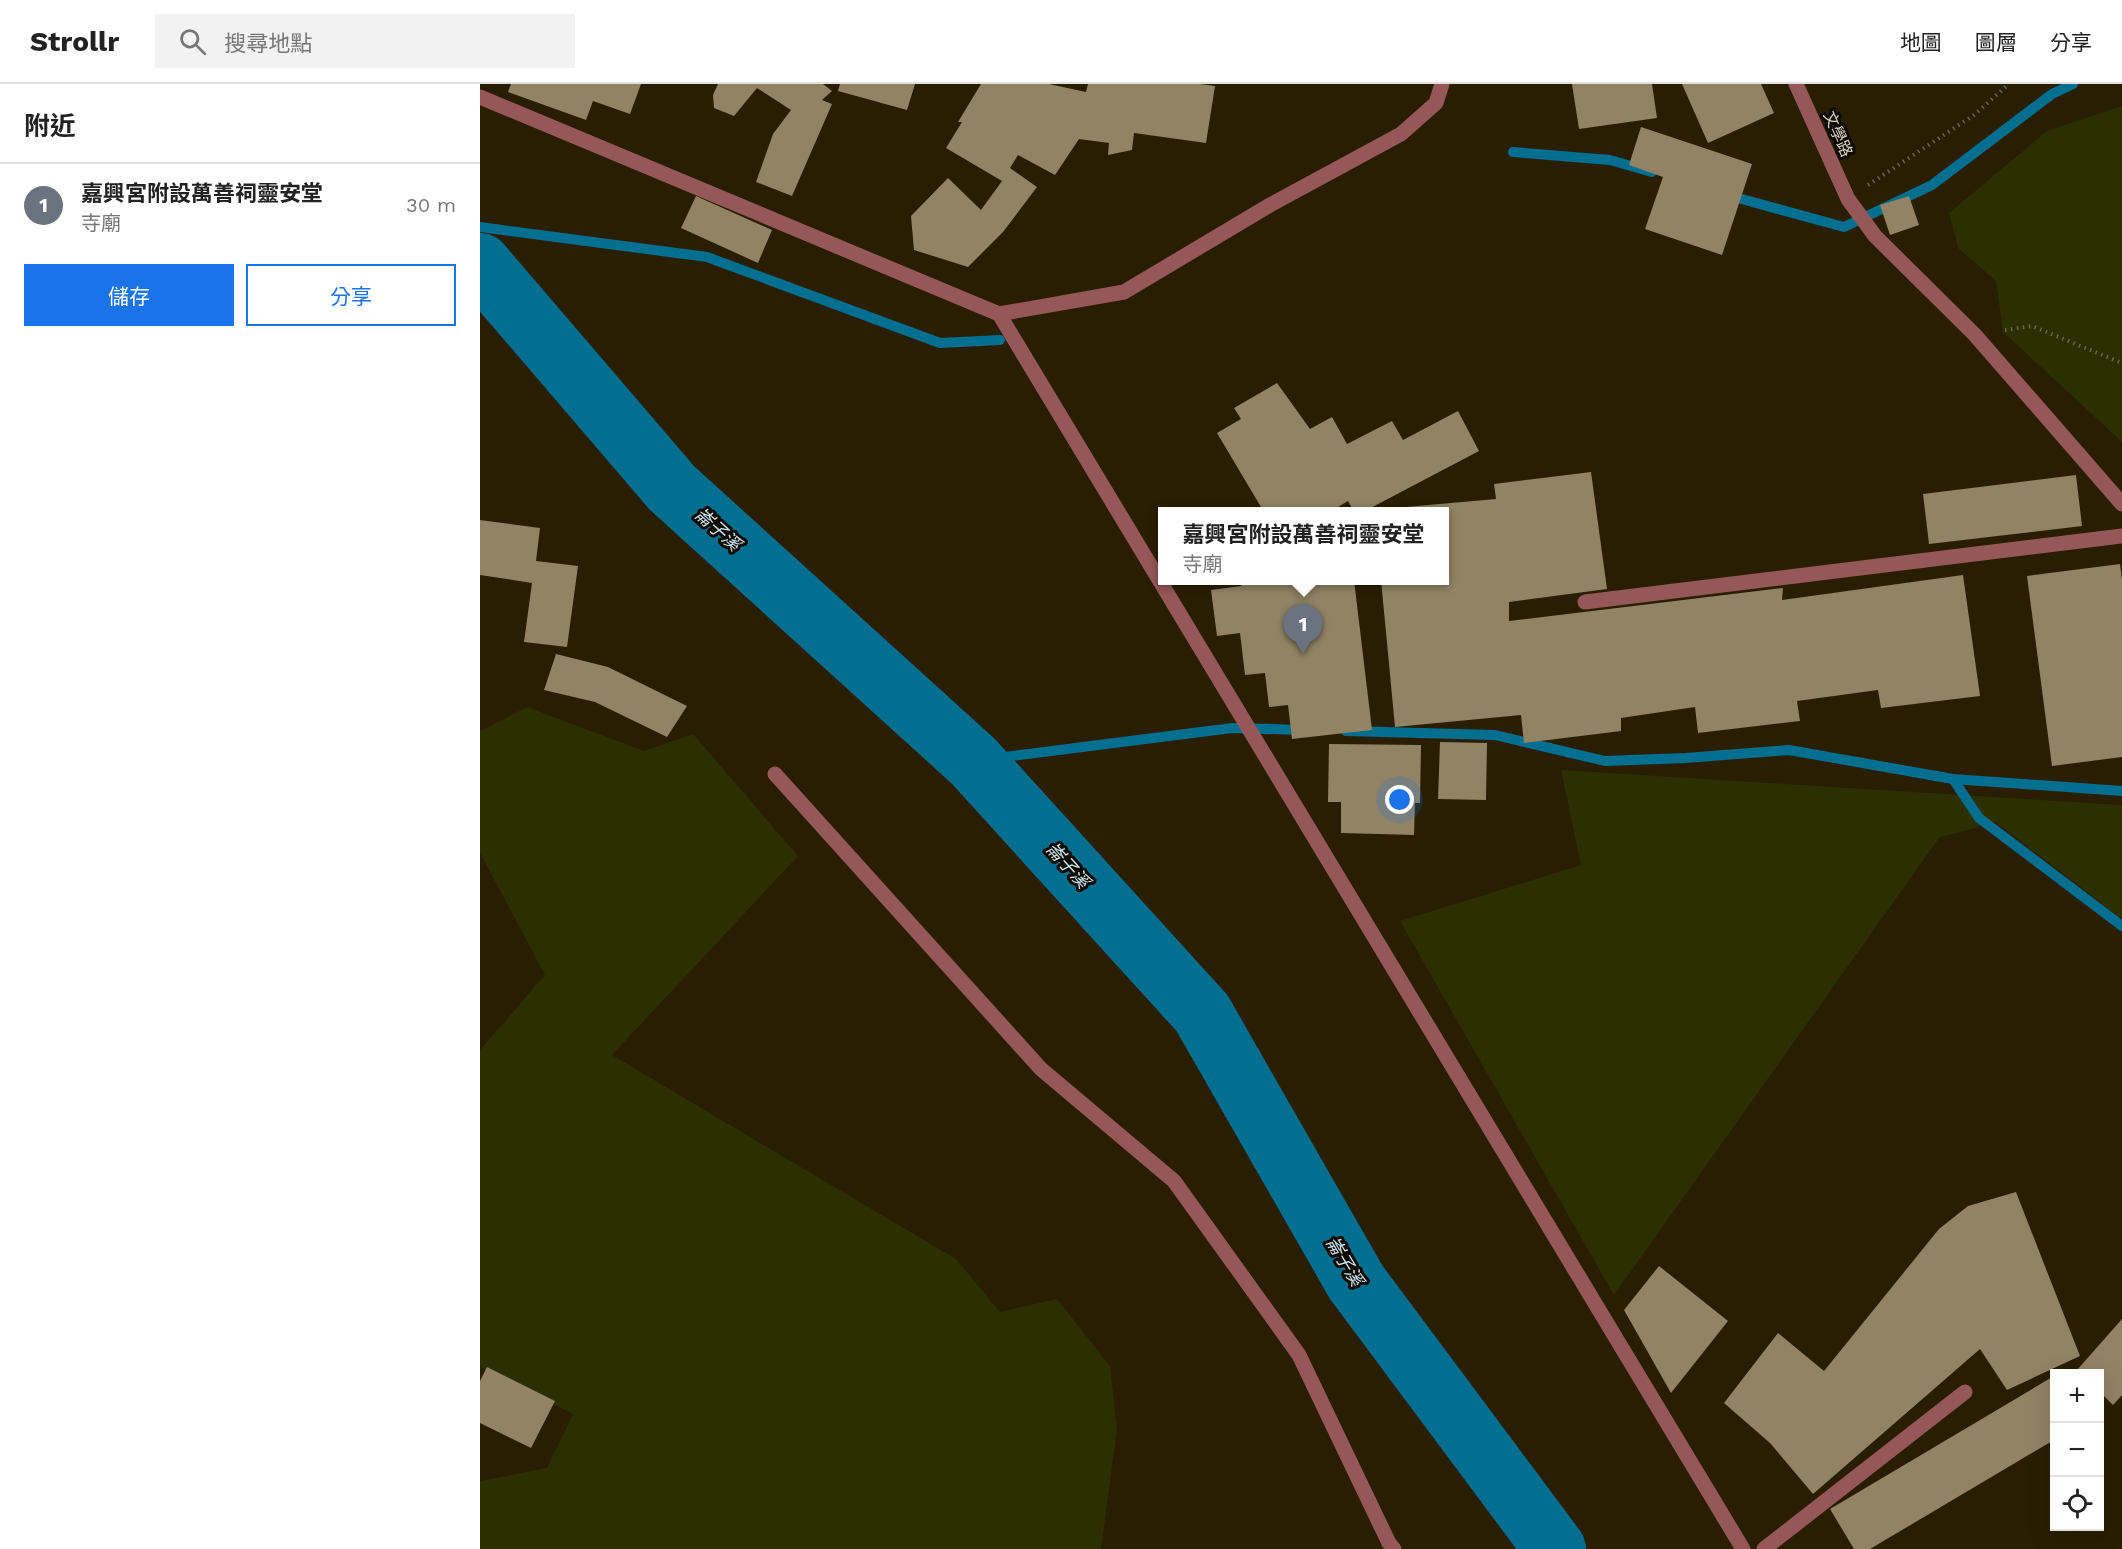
<!DOCTYPE html>
<html lang="zh-TW">
<head>
<meta charset="utf-8">
<style>
  :root { --surface:#fff; --page:#f2f2f2; --text:#222; --muted:#767676; --line:#e0e0e0; --accent:#1a73e8 }
  body { margin:0; font-family:"Work Sans","Noto Sans TC",sans-serif; background:var(--page); color:var(--text) }
  .controls { position:absolute; right:18px; bottom:18px; display:grid; overflow:hidden; border-radius:0px; box-shadow:0 6px 24px #0002 }
  .controls button { width:54px; height:54px; display:grid; place-items:center; padding:0; border:0; border-bottom:2px solid var(--line); background:var(--surface); color:var(--text); font:30px sans-serif }
  .you { position:absolute; left:920px; top:716px; width:21px; height:21px; margin:-15px; border:4px solid #fff; border-radius:50%; background:#1a73e8; box-shadow:0 0 0 9px #1a73e833 }
  .badge { display:grid; place-items:center; width:39px; height:39px; border-radius:50%; background:var(--accent); color:#fff; font-size:20px; font-weight:700 }
  .pin { position:absolute; translate:-50% -50px; filter:drop-shadow(0 2px 3px #0008) }
  .pin::after { content:''; position:absolute; top:32px; width:21px; height:18px; background:inherit; clip-path:polygon(0 0,100% 0,50% 100%) }
  .popup { position:absolute; left:678px; top:423px; width:291px; height:78px; box-sizing:border-box; display:grid; place-content:center; border-radius:0px; background:var(--surface); filter:drop-shadow(0 2px 4px #0005); font-size:20px; white-space:nowrap; color:var(--muted) }
  .popup b { font-size:22px; color:var(--text) }
  .popup::after { content:''; position:absolute; left:50%; top:100%; margin-left:-12px; border:12px solid transparent; border-top-color:var(--surface) }
  .list { margin:0; padding:0; list-style:none }
  h2 { display:flex; justify-content:space-between; align-items:center; height:78px; margin:0; padding:0 24px; font-size:26px }
  h2 small { font-size:20px; font-weight:400; color:var(--muted) }
  .list li { display:grid; grid-template-columns:39px 1fr auto; gap:18px; align-items:center; box-sizing:border-box; height:84px; padding:0 24px; border-top:2px solid var(--line) }
  .list b { display:block; font-size:22px; white-space:nowrap }
  .list p { margin:0; font-size:20px; white-space:nowrap; color:var(--muted) }
  .list em { font-size:20px; font-style:normal; color:var(--muted) }
  .actions { display:flex; gap:12px; padding:18px 24px }
  .actions a { flex:1; padding:14px 0; border:2px solid var(--accent); border-radius:0px; text-align:center; font-size:21px; color:var(--accent) }
  .actions .main { background:var(--accent); color:#fff }
  .icon { flex:none; width:33px; height:33px; fill:none; stroke:currentColor; stroke-width:2; stroke-linecap:round; stroke-linejoin:round }
  .map { position:relative; flex:none; width:1642px; height:1465px; overflow:hidden }
  header { display:flex; align-items:center; gap:36px; box-sizing:border-box; height:84px; padding:0 30px; background:var(--surface); border-bottom:2px solid var(--line) }
  header strong { font-size:28px }
  nav { display:flex; gap:33px; margin-inline-start:auto; font-size:21px }
  .search { width:420px; height:54px; background:var(--page); display:flex; align-items:center; gap:15px; box-sizing:border-box; padding:0 21px; border-radius:0px; color:var(--muted); font-size:22px }
  main { display:flex }
  aside { flex:1; background:var(--surface) }
  .map>svg:first-child { display:block }
  .green { fill:#2c2f00 }
  .lines { fill:none; stroke-linecap:round; stroke-linejoin:round }
  .stream { stroke:#026e90; stroke-width:10 }
  .river { stroke:#026e90; stroke-width:62 }
  .building { fill:#918364 }
  .path { stroke:#6c634a; stroke-width:4; stroke-dasharray:1.5 4.5; stroke-linecap:butt }
  .minor { stroke:#955757; stroke-width:15 }
  .labels { text-anchor:middle; dominant-baseline:central; stroke-width:6; stroke-linejoin:round; paint-order:stroke }
  .street-label { font-size:16px; fill:#dad3c2; stroke:#0e0901 }
  .water-label { font-size:18px; font-style:italic; fill:#cde6f2; stroke:#0e0901 }
</style>
</head>
<body>
<header>
<strong>Strollr</strong>
<div class="search"><svg class="icon" aria-label="search" viewBox="0 0 24 24"><circle cx="10" cy="10" r="6"/><path d="M15 15l6 6"/></svg>搜尋地點</div>
<nav><a>地圖</a><a>圖層</a><a>分享</a></nav>
</header>
<main>
<aside>
<h2>附近<small></small></h2>
<ul class="list">
<li><span class="badge" style="background:#6b7280">1</span><div><b>嘉興宮附設萬善祠靈安堂</b><p>寺廟</p></div><em>30 m</em></li>
</ul>
<div class="actions"><a class="main">儲存</a><a>分享</a></div>
</aside>
<div class="map">
<svg width="1642" height="1465" viewBox="0 0 1642 1465">
  <rect width="100%" height="100%" fill="#291e01"/>
  <g class="green">
    <path d="M 1642,22 L 1642,358 L 1523,248 L 1516,197 L 1478,164 L 1469,129 L 1567,47 Z"/>
    <path d="M 47,623 L 164,667 L 213,650 L 318,772 L 132,971 L 476,1175 L 520,1228 L 577,1215 L 630,1282 L 637,1345 L 621,1465 L 0,1465 L 0,1397 L 67,1384 L 93,1330 L 0,1283 L 0,966 L 65,891 L 0,769 L 0,647 Z"/>
    <path d="M 1081,686 L 1642,721 L 1642,835 L 1516,738 L 1459,754 L 1134,1211 L 920,837 L 1101,781 Z"/>
  </g>
  <g class="lines">
    <g class="stream">
      <path d="M 1033,68 L 1130,76 L 1172,88"/>
      <path d="M 1247,111 L 1364,143 L 1452,101 L 1572,10 L 1593,0"/>
      <path d="M 0,143 L 227,173 L 460,259 L 520,256"/>
      <path d="M 866,647 L 1015,651 L 1125,677 L 1205,674 L 1309,666 L 1473,695 L 1642,707"/>
      <path d="M 493,677 L 752,644 L 823,646"/>
      <path d="M 1473,695 L 1499,734 L 1642,842"/>
    </g>
    <path class="river" d="M 0,180 L 192,404 L 493,677 L 722,929 L 876,1198 L 1075,1465"/>
  </g>
  <g class="building">
    <path d="M 31,0 L 161,0 L 150,30 L 113,17 L 106,36 L 28,8 Z"/>
    <path d="M 238,0 L 343,0 L 352,7 L 342,16 L 352,20 L 312,112 L 276,98 L 293,50 L 311,26 L 277,4 L 254,32 L 234,24 L 233,11 Z"/>
    <path d="M 360,0 L 435,0 L 427,26 L 358,7 Z"/>
    <path d="M 501,0 L 569,0 L 606,8 L 608,0 L 720,0 L 735,2 L 726,59 L 654,49 L 652,66 L 628,71 L 629,59 L 599,55 L 575,91 L 538,71 L 530,84 L 557,103 L 523,148 L 488,183 L 434,166 L 431,132 L 468,94 L 501,126 L 522,97 L 466,64 L 482,38 L 478,38 Z"/>
    <path d="M 1092,0 L 1172,0 L 1177,34 L 1099,45 Z"/>
    <path d="M 1202,0 L 1281,0 L 1294,29 L 1228,59 Z"/>
    <path d="M 1161,43 L 1272,80 L 1242,171 L 1165,145 L 1183,93 L 1149,81 Z"/>
    <path d="M 216,112 L 292,146 L 278,179 L 201,144 Z"/>
    <path d="M 1429,112 L 1439,141 L 1410,151 L 1400,121 Z"/>
    <path d="M 797,299 L 830,345 L 852,333 L 867,360 L 912,337 L 923,356 L 978,327 L 999,367 L 883,428 L 874,428 L 868,417 L 850,428 L 784,428 L 737,349 L 761,335 L 754,324 Z"/>
    <path d="M 1111,388 L 1127,505 L 1029,518 L 1029,537 L 1303,504 L 1302,516 L 1483,491 L 1500,612 L 1401,624 L 1398,606 L 1317,617 L 1320,637 L 1218,649 L 1215,623 L 1141,634 L 1141,647 L 1044,659 L 1041,631 L 915,643 L 901,496 L 964,496 L 964,428 L 892,428 L 892,426 L 1016,415 L 1014,400 Z"/>
    <path d="M 1596,391 L 1602,442 L 1449,460 L 1443,410 Z"/>
    <path d="M 0,436 L 60,444 L 56,477 L 98,482 L 87,563 L 44,558 L 52,499 L 0,491 Z"/>
    <path d="M 1640,480 L 1642,496 L 1642,673 L 1572,682 L 1547,492 Z"/>
    <path d="M 760,496 L 874,496 L 892,646 L 812,655 L 808,621 L 789,623 L 785,589 L 765,591 L 760,549 L 737,552 L 731,506 L 761,502 Z"/>
    <path d="M 76,570 L 128,583 L 207,622 L 187,653 L 115,618 L 64,606 Z"/>
    <path d="M 960,658 L 1007,659 L 1006,716 L 958,715 Z"/>
    <path d="M 849,660 L 941,661 L 940,719 L 935,719 L 934,751 L 861,749 L 861,718 L 848,718 Z"/>
    <path d="M 1536,1108 L 1600,1272 L 1527,1306 L 1500,1265 L 1333,1410 L 1290,1359 L 1244,1319 L 1298,1249 L 1344,1287 L 1459,1145 L 1488,1122 Z"/>
    <path d="M 1179,1182 L 1248,1237 L 1191,1309 L 1144,1226 Z"/>
    <path d="M 1642,1235 L 1642,1311 L 1633,1321 L 1620,1308 L 1620,1290 L 1601,1290 L 1597,1286 Z"/>
    <path d="M 7,1283 L 75,1317 L 51,1364 L 0,1339 L 0,1297 Z"/>
    <path d="M 1574,1292 L 1574,1356 L 1390,1465 L 1374,1465 L 1350,1425 Z"/>
  </g>
  <g class="lines">
    <g class="path">
      <path d="M 1388,101 L 1494,31 L 1529,0"/>
      <path d="M 1525,246 L 1552,242 L 1642,279"/>
    </g>
    <g class="minor">
      <path d="M 1316,0 L 1368,115 L 1395,152 L 1495,251 L 1642,420"/>
      <path d="M 0,13 L 519,230 L 1263,1465"/>
      <path d="M 519,230 L 644,208 L 790,121 L 921,50 L 956,19 L 962,0"/>
      <path d="M 1105,518 L 1642,452"/>
      <path d="M 295,690 L 561,985 L 694,1097 L 819,1271 L 909,1459 L 914,1465"/>
      <path d="M 1284,1465 L 1485,1308"/>
    </g>
  </g>
  <g class="labels">
    <g class="street-label">
      <text transform="translate(1358 50) rotate(66)">文學路</text>
    </g>
    <g class="water-label">
      <text transform="translate(238 445) rotate(42)">崙子溪</text>
      <text transform="translate(588 781) rotate(48)">崙子溪</text>
      <text transform="translate(865 1177) rotate(59)">崙子溪</text>
    </g>
  </g>
</svg>
<div class="controls">
<button>+</button>
<button>−</button>
<button><svg class="icon" aria-label="locate" viewBox="0 0 24 24"><circle cx="12" cy="12" r="6"/><path d="M12 2v4M12 18v4M2 12h4M18 12h4"/></svg></button>
</div>
<div class="you"></div>
<div class="pin badge" style="left:823px;top:570px;background:#6b7280">1</div>
<div class="popup"><b>嘉興宮附設萬善祠靈安堂</b>寺廟</div>
</div>
</main>
</body>
</html>
